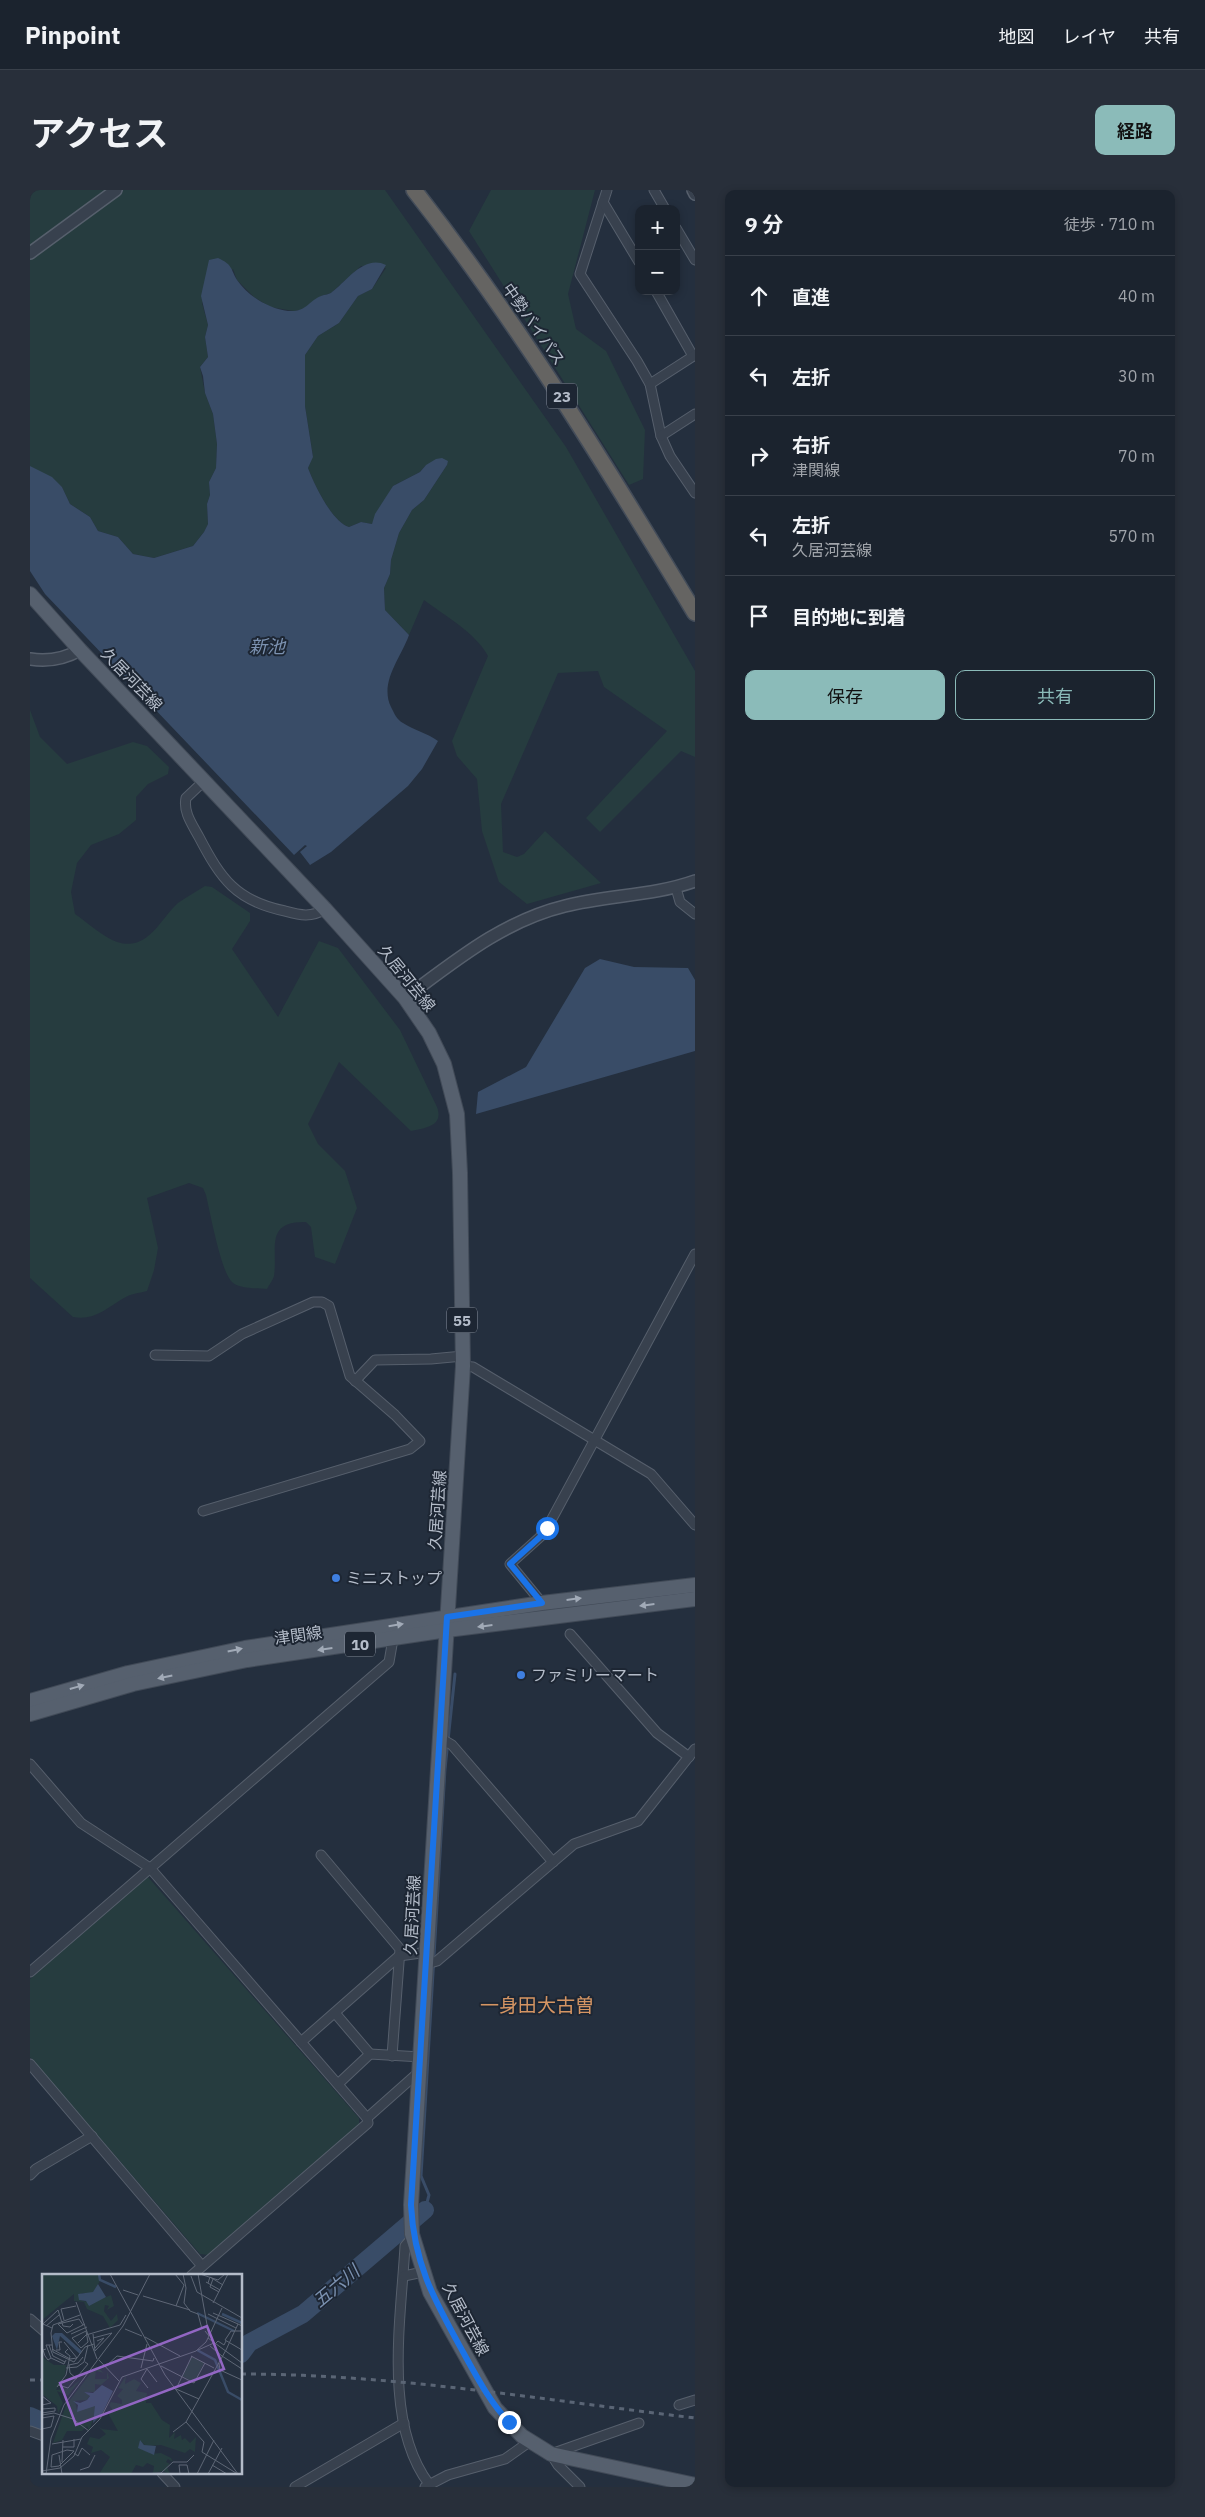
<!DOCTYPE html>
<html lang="ja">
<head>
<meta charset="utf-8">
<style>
  :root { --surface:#1b232e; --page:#282f3a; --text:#f1f3f6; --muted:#a0a4aa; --line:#39404a; --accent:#8bbbb9 }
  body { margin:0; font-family:"IBM Plex Sans","Noto Sans JP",sans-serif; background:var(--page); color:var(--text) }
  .controls { position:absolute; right:15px; top:15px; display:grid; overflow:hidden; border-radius:10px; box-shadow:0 2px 8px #0003 }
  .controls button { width:45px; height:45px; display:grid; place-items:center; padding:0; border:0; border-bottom:1px solid var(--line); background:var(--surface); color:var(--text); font:25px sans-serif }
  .stop { position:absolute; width:15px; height:15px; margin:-11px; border:4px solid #1a73e8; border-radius:50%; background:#fff }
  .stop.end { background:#1a73e8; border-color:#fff; box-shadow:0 1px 5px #0008 }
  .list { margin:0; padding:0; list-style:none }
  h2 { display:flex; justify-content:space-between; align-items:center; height:65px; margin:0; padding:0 20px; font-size:21px }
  h2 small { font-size:16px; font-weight:400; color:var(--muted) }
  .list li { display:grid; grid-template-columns:32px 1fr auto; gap:15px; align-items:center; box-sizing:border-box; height:80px; padding:0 20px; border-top:1px solid var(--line) }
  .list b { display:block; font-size:19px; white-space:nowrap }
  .list p { margin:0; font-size:16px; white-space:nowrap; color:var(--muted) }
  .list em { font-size:16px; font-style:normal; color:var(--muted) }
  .actions { display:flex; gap:10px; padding:15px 20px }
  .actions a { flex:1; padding:11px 0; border:1px solid var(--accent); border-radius:10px; text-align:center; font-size:18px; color:var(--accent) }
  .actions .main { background:var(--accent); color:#111 }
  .icon { flex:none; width:28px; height:28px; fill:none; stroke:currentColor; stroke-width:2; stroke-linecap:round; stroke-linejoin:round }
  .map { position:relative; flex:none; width:665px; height:2297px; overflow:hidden; border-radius:10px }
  header { display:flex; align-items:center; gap:30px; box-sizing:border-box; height:70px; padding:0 25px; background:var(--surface); border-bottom:1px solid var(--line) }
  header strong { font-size:24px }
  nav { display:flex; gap:28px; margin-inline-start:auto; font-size:18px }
  .intro { display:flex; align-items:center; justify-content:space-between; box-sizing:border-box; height:120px; padding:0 30px }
  h1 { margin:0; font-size:35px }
  .button { padding:12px 22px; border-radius:10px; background:var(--accent); color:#111; font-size:18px; font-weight:700 }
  main { display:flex; gap:30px; padding:0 30px }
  aside { flex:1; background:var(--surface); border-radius:10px; box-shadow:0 2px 8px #0003 }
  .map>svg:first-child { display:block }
  .green { fill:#263c3f }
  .water { fill:#394c67 }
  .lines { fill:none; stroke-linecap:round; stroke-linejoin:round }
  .stream { stroke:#394c67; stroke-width:3 }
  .river { stroke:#394c67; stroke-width:18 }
  .minor-casing { stroke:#565f6c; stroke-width:11 }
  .tertiary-casing { stroke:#565f6c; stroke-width:14 }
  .primary-casing { stroke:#414a57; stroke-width:16 }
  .trunk-casing { stroke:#434c59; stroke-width:18 }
  .minor { stroke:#38414e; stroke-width:9 }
  .tertiary { stroke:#38414e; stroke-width:11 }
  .primary { stroke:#56606e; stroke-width:14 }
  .trunk { stroke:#656462; stroke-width:15 }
  .rail { stroke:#5a6575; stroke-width:3; stroke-dasharray:5 5; stroke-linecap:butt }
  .oneway { fill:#a1aab7 }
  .route { stroke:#1a73e8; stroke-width:6 }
  .shop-dot { fill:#3f7fe0; stroke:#1d2633; stroke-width:2 }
  .labels { text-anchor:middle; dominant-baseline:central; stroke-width:4; stroke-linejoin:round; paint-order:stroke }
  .shield { fill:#1d2633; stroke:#878f9c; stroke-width:1 }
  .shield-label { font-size:15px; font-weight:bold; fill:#b4bcc9 }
  .street-label { font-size:16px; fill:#b4bcc9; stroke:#1d2633 }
  .poi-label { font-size:16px; fill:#b4bcc9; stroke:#1d2633; text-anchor:start }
  .water-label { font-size:18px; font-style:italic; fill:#7c92b1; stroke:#1d2633 }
  .quarter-label { font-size:19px; fill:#d59563; stroke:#1d2633 }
  .inset-river { fill:none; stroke:#394c67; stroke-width:2.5 }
  .inset-road { fill:none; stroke:#5e6776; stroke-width:1 }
  .view { fill:#9266c3; fill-opacity:0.15; stroke:#9266c3; stroke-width:2.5 }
  .inset-edge { fill:none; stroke:#b4bcc9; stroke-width:2.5 }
</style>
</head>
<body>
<header>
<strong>Pinpoint</strong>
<nav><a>地図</a><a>レイヤ</a><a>共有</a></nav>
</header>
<div class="intro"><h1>アクセス</h1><a class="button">経路</a></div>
<main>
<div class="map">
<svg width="665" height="2297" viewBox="0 0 665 2297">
  <rect width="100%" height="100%" fill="#242f3e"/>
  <g class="green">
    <path d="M 0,0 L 355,0 L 536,257 L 665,481 L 665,567 L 651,561 L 570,642 L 556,628 L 637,541 L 574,497 L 568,481 L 528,483 L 471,614 L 473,662 L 487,667 L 494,664 L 515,641 L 571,693 L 497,714 L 469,692 L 452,641 L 447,589 L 427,566 L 422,551 L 458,466 C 445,442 415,426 394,410 L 379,445 L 355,420 L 354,398 L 360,384 L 361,370 L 369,343 L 382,320 L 394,310 L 417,275 L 396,275 L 390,282 L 363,296 L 342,334 L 331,332 L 319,337 C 302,332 284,294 278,278 L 283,266 L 275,216 L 275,165 L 288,146 L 309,133 L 328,106 L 342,99 L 356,78 L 331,76 L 301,103 L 291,106 L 276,119 L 264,121 L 240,117 L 224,107 L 207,90 L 203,79 L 172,113 L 178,135 L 175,147 L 178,167 L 170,177 L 175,203 L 183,224 L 187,254 L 186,278 L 179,292 L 180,305 L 177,314 L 178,334 L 174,342 L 163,356 L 124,368 L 103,364 L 88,347 L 68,341 L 60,327 L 40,314 L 32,297 L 0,276 Z"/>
    <path d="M 461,0 L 565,0 L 538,104 L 546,139 L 576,161 L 615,240 L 613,289 L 599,295 L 439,41 Z"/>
    <path d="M 0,520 L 10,547 L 37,574 L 103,552 L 117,556 L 139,577 L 138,584 L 118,594 L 106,607 L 106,630 L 89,644 L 61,655 L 47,673 L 41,702 L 45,724 C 58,733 73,747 87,752 C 118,762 130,729 148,713 C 156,707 166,702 175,696 L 182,697 L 220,723 L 220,731 L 202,759 L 248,827 L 289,751 L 308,758 L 370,840 L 407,917 C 414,936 396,938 381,941 L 309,872 L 278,934 L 288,954 L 315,981 L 327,1018 L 305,1074 L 285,1067 L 281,1037 L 276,1032 C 234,1031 248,1059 244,1086 C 243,1090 239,1095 237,1099 C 227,1098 209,1099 202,1092 C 191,1082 180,1022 176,1005 L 173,998 L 159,993 L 117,1008 L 128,1058 L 124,1080 L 117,1101 C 109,1103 100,1104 94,1108 C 77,1118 64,1131 43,1127 L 0,1088 Z"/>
    <path d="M 118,1687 L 329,1928 L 329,1934 L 178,2065 L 170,2064 L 0,1867 L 0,1789 Z"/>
  </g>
  <g class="water">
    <path d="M 188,68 C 203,75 200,78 207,90 C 218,106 239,119 258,121 C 277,122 277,112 291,106 C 295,104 299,105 302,102 C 316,92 334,64 356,75 L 342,99 L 328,106 L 309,133 L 288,146 L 275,165 L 275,216 L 283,267 L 278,278 C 284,294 302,332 319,337 L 331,332 L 342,334 L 345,324 L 363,296 L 390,282 L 396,275 L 406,269 L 412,268 L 418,271 L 417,275 L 394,310 L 382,320 L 369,343 L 361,370 L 360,384 L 354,398 L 355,420 L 379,445 C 371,468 349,492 361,517 C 364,523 367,530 373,533 C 384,540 397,543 408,551 L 392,579 L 378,596 L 301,662 L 280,675 L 270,662 L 277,656 L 275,655 L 264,665 L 15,404 L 0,381 L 0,276 L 22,287 L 32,297 L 40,314 L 60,327 L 68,341 L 88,347 L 103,364 L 124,368 L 163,356 L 174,342 L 178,334 L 177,314 L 180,305 L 179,292 L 186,278 L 187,254 L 183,224 L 175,203 L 173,186 L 170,177 L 178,167 L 175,147 L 178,135 L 171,106 L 179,70 Z"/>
    <path d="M 570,769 L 604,777 L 658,778 L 665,790 L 665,861 L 446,924 L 448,902 L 496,877 L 555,778 Z"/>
  </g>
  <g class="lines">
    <path class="stream" d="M 395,2020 L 399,2005 L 391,1986 L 415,1579 L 425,1484"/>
    <g class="river">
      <path d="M 211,2164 L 219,2153 L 273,2124 L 395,2020"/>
      <path d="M 0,2226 L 14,2232"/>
    </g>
    <g class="minor-casing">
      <g id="minor">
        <path d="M 577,0 L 550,84 L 607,171 L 620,194 L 631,246 L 640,266 L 665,303"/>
        <path d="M 624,0 L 635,19"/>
        <path d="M 573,12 L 609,72"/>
        <path d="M 646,38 L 665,70"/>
        <path d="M 626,101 L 663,166"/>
        <path d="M 620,194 L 665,165"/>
        <path d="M 631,246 L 665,224"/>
        <path d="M 175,590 L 156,608 C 153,622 162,634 169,647 C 191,689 206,711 255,721 C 270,725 281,728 295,719"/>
        <path d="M 646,698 L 650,712 L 665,724"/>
        <path d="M 125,1165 L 179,1166 L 212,1144 L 283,1112 L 292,1112 L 299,1116 L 320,1186 L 365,1225 L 390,1251 L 380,1259 L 173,1321"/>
        <path d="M 433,1176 L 443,1177 L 621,1284 L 665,1335"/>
        <path d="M 325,1191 L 345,1170 L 401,1169 L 433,1166"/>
        <path d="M 512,1413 L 480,1374 L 510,1347 L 517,1338 L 665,1064"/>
        <path d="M 540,1444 L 627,1543 L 659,1567"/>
        <path d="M 410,1548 L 422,1555 L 523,1672"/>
        <path d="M 0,1574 L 51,1633 L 120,1678 L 337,1928"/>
        <path d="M 291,1665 L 370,1759 L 362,1866"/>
        <path d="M 397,1774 L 407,1771 L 544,1654 L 608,1631 L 665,1559"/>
        <path d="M 0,1782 L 359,1472 L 363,1449"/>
        <path d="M 305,1823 L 340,1864"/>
        <path d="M 271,1852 L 369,1766 L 398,1762"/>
        <path d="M 0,1874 L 172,2076"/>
        <path d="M 308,1894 L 340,1864 L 391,1867"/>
        <path d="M 0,1985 L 6,1979 L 62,1946"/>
        <path d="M 383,2047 L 375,2056 C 371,2129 353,2233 399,2294"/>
        <path d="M 161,2086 L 338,1933 L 337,1928 L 390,1881"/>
        <path d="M 374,2086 L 393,2082"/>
        <path d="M 0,2129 L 14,2141"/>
        <path d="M 649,2215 L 665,2210"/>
        <path d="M 0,2241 L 14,2246"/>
        <path d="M 132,2283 L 145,2297"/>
        <path d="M 265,2297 L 374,2233"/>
        <path d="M 395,2297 L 418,2285 L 475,2269 L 499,2252"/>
        <path d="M 550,2297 L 528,2275 L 521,2264 L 609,2233"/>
      </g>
    </g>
    <g class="tertiary-casing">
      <g id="tertiary">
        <path d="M 663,0 L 665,4"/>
        <path d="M 0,63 L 86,0"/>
        <path d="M 0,469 C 18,472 34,469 50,460"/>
        <path d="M 375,808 C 425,771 473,731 535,716 C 578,705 623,706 665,691"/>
      </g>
    </g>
    <g class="primary-casing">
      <g id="primary">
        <path d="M 0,404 L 50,460 L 295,719 L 375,808 L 399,843 L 414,874 L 427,924 L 430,983 L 433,1176 L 381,2015 L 382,2044 L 400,2102 L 465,2218 L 492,2246 L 521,2264 L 665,2295"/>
        <path d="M 0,1511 L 98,1483 L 215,1458 L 512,1413 L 665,1395"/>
        <path d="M 0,1524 L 103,1494 L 217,1470 L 417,1440 L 665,1409"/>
      </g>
    </g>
    <g class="trunk-casing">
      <path id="trunk" d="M 384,0 C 490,135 576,276 665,423"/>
    </g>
    <use href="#minor" class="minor"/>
    <use href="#tertiary" class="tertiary"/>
    <use href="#primary" class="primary"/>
    <use href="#trunk" class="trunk"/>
    <g class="rail">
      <path d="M 211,2184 C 363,2184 514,2210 665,2228"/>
      <path d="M 0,2190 L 14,2190"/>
    </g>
  </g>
  <defs><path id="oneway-solid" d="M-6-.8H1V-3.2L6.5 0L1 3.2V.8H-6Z" transform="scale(1.25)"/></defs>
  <g class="oneway">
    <use href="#oneway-solid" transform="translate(544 1409) rotate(-7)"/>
    <use href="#oneway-solid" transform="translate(617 1415) rotate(173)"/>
    <use href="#oneway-solid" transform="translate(366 1435) rotate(-9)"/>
    <use href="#oneway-solid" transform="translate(455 1436) rotate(173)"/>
    <use href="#oneway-solid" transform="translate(295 1459) rotate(172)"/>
    <use href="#oneway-solid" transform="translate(205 1460) rotate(-12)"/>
    <use href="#oneway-solid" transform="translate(135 1487) rotate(168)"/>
    <use href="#oneway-solid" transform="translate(47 1497) rotate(-16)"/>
  </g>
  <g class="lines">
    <path class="route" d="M 479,2232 C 459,2211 447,2187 433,2162 C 405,2111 384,2075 381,2015 L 417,1427 L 512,1413 L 480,1374 L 510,1347 L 517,1338"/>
  </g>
  <g class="shop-dot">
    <circle cx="306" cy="1388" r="5"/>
    <circle cx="491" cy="1485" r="5"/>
  </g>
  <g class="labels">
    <g class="shield">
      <rect x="517" y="193.5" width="30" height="25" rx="4"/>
      <rect x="417" y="1117.5" width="30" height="25" rx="4"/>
      <rect x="315" y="1441.5" width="30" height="25" rx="4"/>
    </g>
    <g class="shield-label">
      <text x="532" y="206">23</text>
      <text x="432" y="1130">55</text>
      <text x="330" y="1454">10</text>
    </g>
    <g class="street-label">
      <text transform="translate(504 134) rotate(55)">中勢バイパス</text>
      <text transform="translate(102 489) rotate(46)">久居河芸線</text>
      <text transform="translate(377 788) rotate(51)">久居河芸線</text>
      <text transform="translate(407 1320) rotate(-86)">久居河芸線</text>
      <text transform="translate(268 1445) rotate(-8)">津関線</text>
      <text transform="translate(382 1725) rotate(-87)">久居河芸線</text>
      <text transform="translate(436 2129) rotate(62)">久居河芸線</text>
    </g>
    <g class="poi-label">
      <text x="316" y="1388">ミニストップ</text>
      <text x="501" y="1485">ファミリーマート</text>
    </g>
    <g class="water-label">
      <text x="237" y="456">新池</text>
      <text transform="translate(306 2096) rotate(-40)">五六川</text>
    </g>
    <g class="quarter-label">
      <text x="507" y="1815">一身田大古曽</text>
    </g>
  </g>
  <g transform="translate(12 2084)">
    <rect width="200" height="200" fill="#242f3e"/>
    <path d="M 0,0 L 57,0 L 58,7 L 51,19 L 40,19 L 37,26 L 50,29 L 69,21 L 72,32 L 65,36 L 67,32 L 63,31 L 62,37 L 69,47 L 75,40 L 76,46 L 68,54 L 61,42 L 45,35 L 42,28 L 32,27 L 32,20 L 0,46 ZM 0,83 L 12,91 L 24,91 L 23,100 L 14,116 L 28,114 L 39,105 L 26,122 L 15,117 L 21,129 L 16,139 L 15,132 L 0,120 ZM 150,83 L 162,89 L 152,108 L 140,102 ZM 54,92 L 62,99 L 54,97 L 53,105 L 65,105 L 65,97 L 67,104 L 59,111 L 53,110 L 53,118 L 42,118 L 48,121 L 45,126 L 33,127 L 35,136 L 52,131 L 55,134 L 47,157 L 45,152 L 40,157 L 25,157 L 20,166 L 11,169 L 24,131 ZM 84,102 L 83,110 L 92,105 L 99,109 L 94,117 L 105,119 L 104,129 L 109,129 L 120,146 L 128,151 L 127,164 L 133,158 L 132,165 L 139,161 L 140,166 L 143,164 L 148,169 L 154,163 L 153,178 L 148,175 L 143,179 L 119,171 L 104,172 L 97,166 L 109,180 L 119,179 L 129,184 L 131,188 L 126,185 L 124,188 L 128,190 L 125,193 L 128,200 L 121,197 L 111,199 L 112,192 L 105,189 L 101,193 L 94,191 L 89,200 L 57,200 L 68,183 L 59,176 L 49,179 L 51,173 L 45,170 L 48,163 L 57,165 L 64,160 L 56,152 L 60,155 L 76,157 L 67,141 L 70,135 L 67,131 L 69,128 L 80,130 L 80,126 L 75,122 L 81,115 L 76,114 Z" fill="#263c3f"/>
    <path d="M 56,10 L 64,23 L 47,32 L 44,27 L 37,26 L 36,20 L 51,18 ZM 13,59 L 20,59 L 40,77 L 38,80 L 18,62 L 15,76 L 10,62 ZM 60,111 L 71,117 L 60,140 L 51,149 L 53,132 L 35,138 L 36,131 L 31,127 L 38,129 L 45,126 L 48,122 L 42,118 L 51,119 ZM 98,166 L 102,171 L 114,172 L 112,181 L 96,174 Z" fill="#394c67"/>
    <path class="inset-river" d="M 57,0 L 58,6 L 74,13M 155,39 L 192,57M 180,40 L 200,49M 155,76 L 173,86 L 186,118 L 200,126"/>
    <path class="inset-road" d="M 68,0 L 123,101 L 196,200M 133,0 L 142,11 L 134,32M 141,0 L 144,14 L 142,29 L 148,37 L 156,40 L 160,55M 158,0 L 176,6 L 183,0M 149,2 L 155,18 L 200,44M 171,5 L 168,13 L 177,18M 164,8 L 178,16M 166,9 L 168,3 L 181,11M 81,16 L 96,21M 101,22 L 148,36M 34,28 L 55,85M 171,29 L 186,0M 171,39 L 196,50M 166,40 L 194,54M 38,41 L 11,51 L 9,59 L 11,78 L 32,88 L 43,73 L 52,70M 22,46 L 19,35 L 34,32M 41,51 L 37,45 L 16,50 L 25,59 L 43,50M 4,52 L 17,41M 10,54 L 1,50 L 16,36 L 21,52 L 28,53 L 31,50M 83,55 L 100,62M 44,57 L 46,68 L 39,74 L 30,64 ZM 163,57 L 167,62 L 180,34M 200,57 L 189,57 L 183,66 L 200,76M 29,60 L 45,53M 51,60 L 53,77 L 70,59 L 51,64M 103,63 L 138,82M 166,64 L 200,89M 22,68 L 35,84M 36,69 L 44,61 L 78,51 L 84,41M 173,70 L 176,67 L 182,71 L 184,67M 7,71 L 11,82 L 23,88M 10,71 L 4,71 L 9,84 L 22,90 L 24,86M 168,72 L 180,82M 53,74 L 62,64 L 55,67M 4,75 L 1,76 L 3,82 L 6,86 L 9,84M 10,75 L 28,85 L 35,84M 14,76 L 18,76 L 17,68 L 20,68M 156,76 L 172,69M 184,76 L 196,50 L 200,52M 149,82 L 172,94M 180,82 L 200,95M 57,86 L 77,107M 177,89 L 178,96 L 200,106M 119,92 L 152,109 L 163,89M 63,93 L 75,82 L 111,87 L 112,84M 24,94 L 35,93 L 42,88 L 46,71M 99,94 L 105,70M 35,105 L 28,99 L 27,91 L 36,89 L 41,83M 16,111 L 26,114 L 46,90 L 43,88M 15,113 L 24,101 L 28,82 L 23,78 L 26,75M 135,113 L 150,82M 106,114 L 99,105 L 105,95 L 115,108M 134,115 L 157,125M 0,122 L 9,129 L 0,131M 0,135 L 13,134 L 13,137 L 0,139M 0,141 L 12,139 L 31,145 L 47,157M 0,144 L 12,142 L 9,153 L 0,155M 144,148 L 162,168 L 160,178 L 194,199M 131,158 L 144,148 L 184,76M 10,170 L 39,165M 21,173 L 32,173 L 32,165M 25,176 L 32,177 L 17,192 L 9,193 L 10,181 ZM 32,179 L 36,182 L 40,174 L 48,181M 17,181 L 20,200M 20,188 L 21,166M 170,191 L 185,200M 38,196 L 47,193 L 53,181M 0,197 L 18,194 L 32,182 L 40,163 L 58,145 L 80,103 L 154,77 L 164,68 L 167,62 L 156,0M 4,200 L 9,164 L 22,131 L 81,52 L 108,0M 93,200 L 119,199 L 131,188 L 145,188 L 152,181M 138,200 L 137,191 L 145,191 L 147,200M 155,200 L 172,166M 166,200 L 180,174"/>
    <path class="view" d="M 165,52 L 182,95 L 34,151 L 18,109 Z"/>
    <rect width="200" height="200" class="inset-edge"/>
  </g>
</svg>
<div class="controls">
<button>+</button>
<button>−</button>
</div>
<div class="stop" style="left:517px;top:1338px"></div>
<div class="stop end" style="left:479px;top:2232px"></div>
</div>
<aside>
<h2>9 分<small>徒歩 · 710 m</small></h2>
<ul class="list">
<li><svg class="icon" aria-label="ahead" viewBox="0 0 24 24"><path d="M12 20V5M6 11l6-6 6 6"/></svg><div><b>直進</b></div><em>40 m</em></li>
<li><svg class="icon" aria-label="left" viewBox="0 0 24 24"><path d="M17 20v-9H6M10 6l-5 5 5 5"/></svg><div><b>左折</b></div><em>30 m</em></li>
<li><svg class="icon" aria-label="right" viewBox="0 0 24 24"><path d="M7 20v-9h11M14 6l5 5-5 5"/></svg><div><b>右折</b><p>津関線</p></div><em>70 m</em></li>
<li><svg class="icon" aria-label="left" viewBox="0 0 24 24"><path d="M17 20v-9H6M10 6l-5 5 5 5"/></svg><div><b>左折</b><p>久居河芸線</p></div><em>570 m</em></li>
<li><svg class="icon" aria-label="arrive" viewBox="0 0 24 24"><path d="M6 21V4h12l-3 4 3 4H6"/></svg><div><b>目的地に到着</b></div></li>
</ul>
<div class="actions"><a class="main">保存</a><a>共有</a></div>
</aside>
</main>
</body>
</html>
